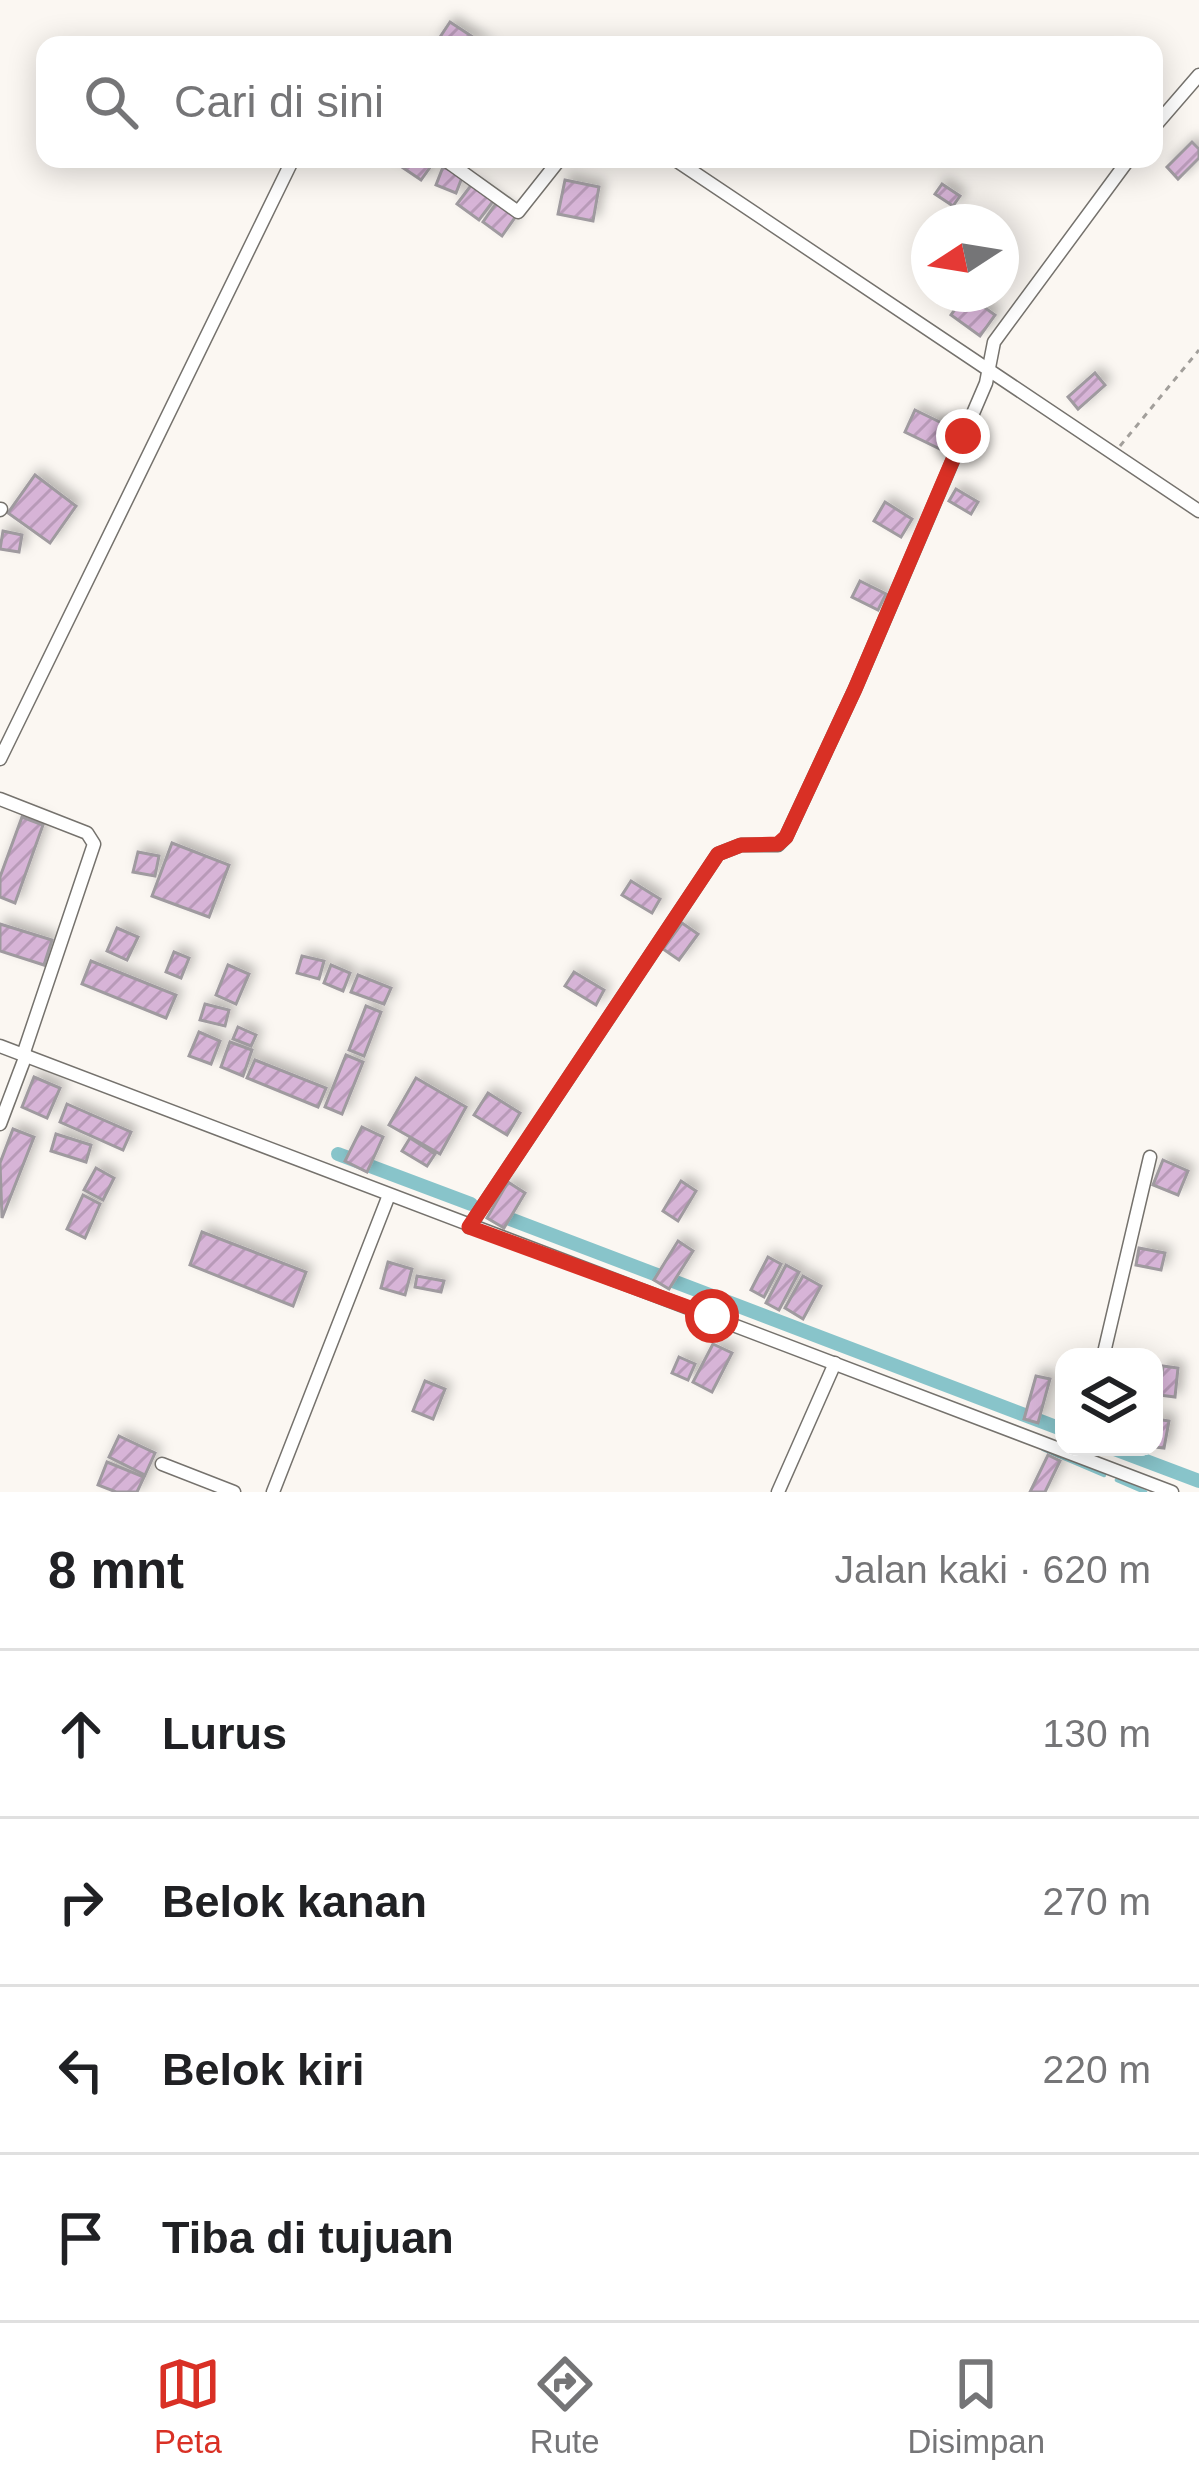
<!DOCTYPE html>
<html lang="id">
<head>
<meta charset="utf-8">
<style>
  :root { --surface:#fff; --page:#f6f6f6; --text:#202124; --muted:#757577; --line:#e0e0e0; --accent:#d93025 }
  body { margin:0; font-family:Arial,sans-serif; background:var(--page); color:var(--text) }
  .controls { position:absolute; right:36px; bottom:36px; display:grid; overflow:hidden; border-radius:24px; box-shadow:0 6px 30px #0003 }
  .controls button { width:108px; height:108px; display:grid; place-items:center; padding:0; border:0; border-bottom:3px solid var(--line); background:var(--surface); color:var(--text); font:60px sans-serif }
  .compass { position:absolute; left:911px; top:204px; width:108px; height:108px; border-radius:50%; background:var(--surface); box-shadow:0 6px 30px #0003; rotate:258deg }
  .stop { position:absolute; width:36px; height:36px; margin:-27px; border:9px solid #d93025; border-radius:50%; background:#fff }
  .stop.end { background:#d93025; border-color:#fff; box-shadow:0 3px 12px #0008 }
  .list { margin:0; padding:0; list-style:none }
  h2 { display:flex; justify-content:space-between; align-items:center; height:156px; margin:0; padding:0 48px; font-size:51px }
  h2 small { font-size:39px; font-weight:400; color:var(--muted) }
  .list li { display:grid; grid-template-columns:78px 1fr auto; gap:36px; align-items:center; box-sizing:border-box; height:168px; padding:0 48px; border-top:3px solid var(--line) }
  .list b { display:block; font-size:45px; white-space:nowrap }
  .list em { font-size:39px; font-style:normal; color:var(--muted) }
  .icon { flex:none; width:66px; height:66px; fill:none; stroke:currentColor; stroke-width:2; stroke-linecap:round; stroke-linejoin:round }
  .map { position:relative; flex:none; width:1199px; height:1492px; overflow:hidden }
  .search { position:absolute; background:var(--surface); box-shadow:0 6px 30px #0003; left:36px; right:36px; top:36px; height:132px; display:flex; align-items:center; gap:30px; box-sizing:border-box; padding:0 42px; border-radius:24px; color:var(--muted); font-size:45px }
  .sheet { height:828px; background:var(--surface) }
  nav { display:flex; justify-content:space-around; align-items:center; box-sizing:border-box; height:168px; border-top:3px solid var(--line); background:var(--surface); font-size:33px; color:var(--muted) }
  nav a { display:grid; justify-items:center; gap:6px }
  nav .on { color:var(--accent) }
  .map>svg:first-child { display:block }
  .lines { fill:none; stroke-linecap:round; stroke-linejoin:round }
  .stream { stroke:#88c4ca; stroke-width:4.5 }
  .canal { stroke:#88c4ca; stroke-width:14 }
  .building { fill:url(#building-hatch); stroke:#9f9a9f; stroke-width:3; filter:url(#shadow) }
  .minor-casing { stroke:#75726d; stroke-width:15 }
  .path { stroke:#a29f9b; stroke-width:3; stroke-dasharray:6 6; stroke-linecap:butt }
  .minor { stroke:#fff; stroke-width:12 }
  .route { stroke:#d93025; stroke-width:15 }
</style>
</head>
<body>
<div class="map">
<svg width="1199" height="1492" viewBox="0 0 1199 1492">
  <defs>
    <pattern id="building-hatch" width="6" height="6" patternUnits="userSpaceOnUse" patternTransform="scale(3)"><rect width="6" height="6" fill="#d7b4d7"/><path d="M-1 1l2-2M0 6l6-6M5 7l2-2" fill="none" stroke="#b89ab8"/></pattern>
    <filter id="shadow"><feDropShadow dx="5.5" dy="-5.5" stdDeviation="6" flood-color="#0004"/></filter>
  </defs>
  <rect width="100%" height="100%" fill="#fbf7f2"/>
  <g class="lines">
    <g class="stream">
      <path d="M 1043,1449 L 1104,1475"/>
      <path d="M 1117,1480 L 1145,1492"/>
    </g>
    <g class="canal">
      <path d="M 338,1154 L 471,1204"/>
      <path d="M 497,1214 L 1064,1430"/>
      <path d="M 1109,1447 L 1199,1481"/>
    </g>
  </g>
  <g class="building">
    <path d="M 450,22 L 485,45 L 436,43 Z"/>
    <path d="M 1192,142 L 1199,149 L 1199,158 L 1178,179 L 1167,167 Z"/>
    <path d="M 390,159 L 436,159 L 421,180 Z"/>
    <path d="M 443,167 L 463,175 L 456,193 L 436,185 Z"/>
    <path d="M 565,180 L 599,187 L 593,221 L 558,214 Z"/>
    <path d="M 472,184 L 494,200 L 479,220 L 457,204 Z"/>
    <path d="M 942,184 L 960,196 L 953,206 L 935,194 Z"/>
    <path d="M 497,202 L 516,216 L 502,236 L 483,222 Z"/>
    <path d="M 966,294 L 995,315 L 980,336 L 951,315 Z"/>
    <path d="M 1095,373 L 1105,385 L 1078,409 L 1068,397 Z"/>
    <path d="M 915,410 L 952,428 L 942,450 L 905,432 Z"/>
    <path d="M 35,475 L 76,506 L 50,543 L 8,513 Z"/>
    <path d="M 956,489 L 978,502 L 971,514 L 949,501 Z"/>
    <path d="M 885,502 L 912,519 L 901,537 L 874,521 Z"/>
    <path d="M 3,531 L 22,535 L 19,552 L 0,549 Z"/>
    <path d="M 860,581 L 886,594 L 878,610 L 852,597 Z"/>
    <path d="M 22,817 L 43,825 L 15,903 L 0,897 L 0,877 Z"/>
    <path d="M 172,843 L 229,865 L 209,917 L 152,896 Z"/>
    <path d="M 138,852 L 159,856 L 155,876 L 133,872 Z"/>
    <path d="M 631,881 L 660,899 L 652,913 L 622,895 Z"/>
    <path d="M 682,923 L 698,934 L 679,960 L 663,949 Z"/>
    <path d="M 0,924 L 52,940 L 44,965 L 0,951 Z"/>
    <path d="M 117,928 L 138,937 L 127,960 L 107,951 Z"/>
    <path d="M 174,952 L 189,958 L 181,978 L 166,972 Z"/>
    <path d="M 302,956 L 324,961 L 319,979 L 297,973 Z"/>
    <path d="M 91,961 L 176,995 L 166,1018 L 82,984 Z"/>
    <path d="M 228,965 L 249,974 L 236,1004 L 216,995 Z"/>
    <path d="M 331,965 L 350,973 L 343,991 L 324,983 Z"/>
    <path d="M 574,972 L 604,990 L 596,1005 L 565,986 Z"/>
    <path d="M 358,975 L 391,988 L 384,1004 L 351,992 Z"/>
    <path d="M 205,1004 L 229,1010 L 225,1026 L 200,1020 Z"/>
    <path d="M 366,1006 L 381,1012 L 364,1056 L 349,1050 Z"/>
    <path d="M 238,1027 L 256,1035 L 251,1046 L 233,1039 Z"/>
    <path d="M 199,1032 L 220,1041 L 211,1064 L 189,1056 Z"/>
    <path d="M 230,1042 L 252,1050 L 243,1076 L 221,1067 Z"/>
    <path d="M 346,1055 L 363,1062 L 342,1114 L 325,1107 Z"/>
    <path d="M 255,1060 L 326,1088 L 318,1107 L 247,1078 Z"/>
    <path d="M 34,1077 L 60,1088 L 47,1118 L 22,1107 Z"/>
    <path d="M 416,1078 L 466,1107 L 440,1154 L 389,1125 Z"/>
    <path d="M 488,1093 L 520,1113 L 507,1135 L 474,1115 Z"/>
    <path d="M 67,1104 L 131,1132 L 123,1150 L 60,1122 Z"/>
    <path d="M 362,1127 L 383,1137 L 367,1172 L 345,1161 Z"/>
    <path d="M 13,1129 L 34,1137 L 2,1218 L 0,1163 Z"/>
    <path d="M 56,1134 L 91,1145 L 86,1162 L 51,1151 Z"/>
    <path d="M 410,1138 L 435,1154 L 427,1166 L 402,1151 Z"/>
    <path d="M 1163,1160 L 1188,1171 L 1178,1195 L 1153,1185 Z"/>
    <path d="M 96,1168 L 114,1178 L 103,1200 L 84,1190 Z"/>
    <path d="M 681,1181 L 696,1191 L 678,1221 L 663,1211 Z"/>
    <path d="M 508,1182 L 525,1193 L 504,1228 L 487,1218 Z"/>
    <path d="M 83,1195 L 100,1204 L 85,1238 L 67,1229 Z"/>
    <path d="M 202,1232 L 306,1272 L 293,1306 L 190,1265 Z"/>
    <path d="M 678,1241 L 693,1251 L 669,1289 L 654,1280 Z"/>
    <path d="M 1139,1248 L 1165,1253 L 1161,1270 L 1136,1265 Z"/>
    <path d="M 768,1257 L 781,1264 L 764,1297 L 751,1290 Z"/>
    <path d="M 388,1262 L 412,1269 L 405,1295 L 381,1288 Z"/>
    <path d="M 786,1265 L 799,1272 L 779,1310 L 766,1303 Z"/>
    <path d="M 417,1276 L 444,1281 L 441,1292 L 415,1287 Z"/>
    <path d="M 803,1276 L 821,1286 L 803,1319 L 785,1308 Z"/>
    <path d="M 713,1344 L 732,1353 L 712,1392 L 693,1382 Z"/>
    <path d="M 679,1357 L 695,1364 L 688,1380 L 672,1373 Z"/>
    <path d="M 1163,1366 L 1178,1368 L 1175,1397 L 1159,1395 Z"/>
    <path d="M 1036,1376 L 1050,1379 L 1038,1423 L 1024,1419 Z"/>
    <path d="M 425,1381 L 445,1389 L 433,1419 L 413,1411 Z"/>
    <path d="M 1156,1419 L 1169,1421 L 1164,1448 L 1154,1447 Z"/>
    <path d="M 119,1436 L 155,1453 L 145,1475 L 109,1457 Z"/>
    <path d="M 1048,1455 L 1060,1461 L 1045,1492 L 1030,1492 Z"/>
    <path d="M 107,1462 L 144,1477 L 137,1492 L 116,1492 L 98,1485 Z"/>
  </g>
  <g class="lines">
    <g class="minor-casing">
      <g id="minor">
        <path d="M 1154,127 L 1199,75"/>
        <path d="M 444,159 L 518,212 L 560,159"/>
        <path d="M 674,159 L 1199,511"/>
        <path d="M 0,510 L 1,509"/>
        <path d="M 0,759 L 293,159"/>
        <path d="M 0,799 L 87,833 L 94,844 L 23,1055"/>
        <path d="M 0,1046 L 1172,1492"/>
        <path d="M 0,1124 L 26,1055"/>
        <path d="M 469,1227 L 718,854 L 741,845 L 778,845 L 786,837 L 855,689 L 986,383 L 994,342 L 1129,159"/>
        <path d="M 1103,1357 L 1150,1157"/>
        <path d="M 162,1464 L 234,1492"/>
        <path d="M 273,1492 L 389,1195"/>
        <path d="M 778,1492 L 835,1363"/>
      </g>
    </g>
    <path class="path" d="M 1120,446 L 1199,350"/>
    <use href="#minor" class="minor"/>
  </g>
  <g class="lines">
    <path class="route" d="M 712,1316 L 469,1227 L 718,854 L 741,845 L 778,844 L 786,837 L 855,689 L 963,436"/>
  </g>
</svg>
<div class="controls">
<button><svg class="icon" aria-label="layers" viewBox="0 0 24 24"><path d="M12 4l9 5-9 5-9-5zM3 14l9 5 9-5"/></svg></button>
</div>
<svg class="compass" viewBox="-18 -18 36 36"><path d="M0-13l5 13h-10z" fill="#e53935"/><path d="M0 13l5-13h-10z" fill="#757577"/></svg>
<div class="stop" style="left:712px;top:1316px"></div>
<div class="stop end" style="left:963px;top:436px"></div>
<div class="search"><svg class="icon" aria-label="search" viewBox="0 0 24 24"><circle cx="10" cy="10" r="6"/><path d="M15 15l6 6"/></svg>Cari di sini</div>
</div>
<section class="sheet">
<h2>8 mnt<small>Jalan kaki · 620 m</small></h2>
<ul class="list">
<li><svg class="icon" aria-label="ahead" viewBox="0 0 24 24"><path d="M12 20V5M6 11l6-6 6 6"/></svg><div><b>Lurus</b></div><em>130 m</em></li>
<li><svg class="icon" aria-label="right" viewBox="0 0 24 24"><path d="M7 20v-9h11M14 6l5 5-5 5"/></svg><div><b>Belok kanan</b></div><em>270 m</em></li>
<li><svg class="icon" aria-label="left" viewBox="0 0 24 24"><path d="M17 20v-9H6M10 6l-5 5 5 5"/></svg><div><b>Belok kiri</b></div><em>220 m</em></li>
<li><svg class="icon" aria-label="arrive" viewBox="0 0 24 24"><path d="M6 21V4h12l-3 4 3 4H6"/></svg><div><b>Tiba di tujuan</b></div></li>
</ul>
</section>
<nav>
<a class="on"><svg class="icon" aria-label="map" viewBox="0 0 24 24"><path d="M3 6l6-2 6 2 6-2v14l-6 2-6-2-6 2zM9 4v14M15 6v14"/></svg>Peta</a>
<a><svg class="icon" aria-label="directions" viewBox="0 0 24 24"><path d="M12 3l9 9-9 9-9-9zM9 14v-3h6M13 9l2 2-2 2"/></svg>Rute</a>
<a><svg class="icon" aria-label="saved" viewBox="0 0 24 24"><path d="M7 4h10v16l-5-4-5 4z"/></svg>Disimpan</a>
</nav>
</body>
</html>
